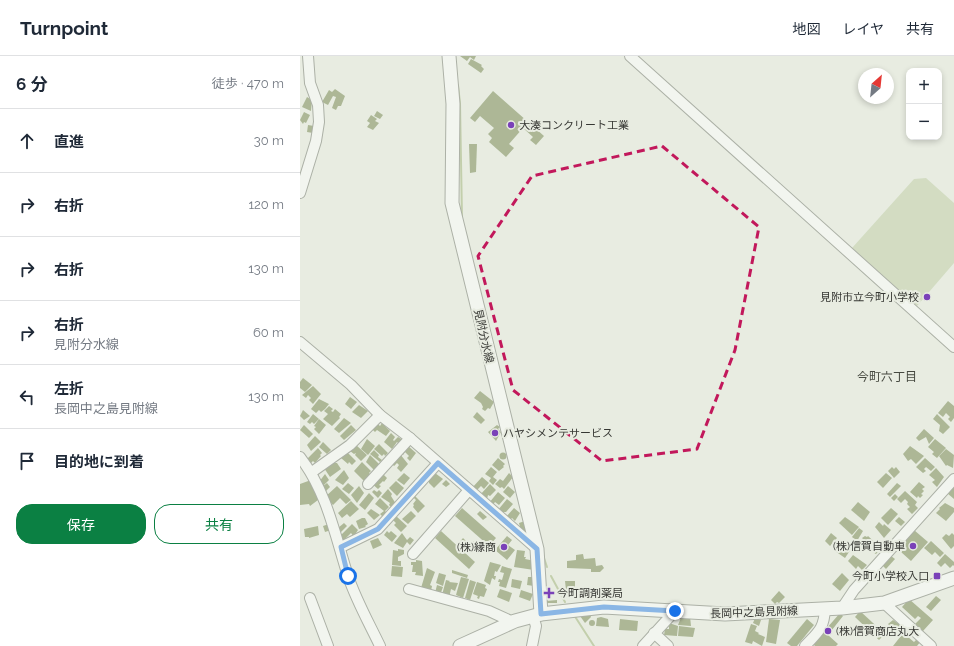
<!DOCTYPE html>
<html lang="ja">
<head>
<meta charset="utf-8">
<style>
  body { margin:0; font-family:Raleway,"Noto Sans JP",sans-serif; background:#f2f2f3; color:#1f2937 }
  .controls { position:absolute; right:12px; top:12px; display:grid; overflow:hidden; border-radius:8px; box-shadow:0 2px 6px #0003 }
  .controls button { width:36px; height:36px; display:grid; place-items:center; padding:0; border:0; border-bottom:1px solid #e0e1e3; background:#fff; color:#1f2937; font:20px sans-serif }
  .compass { position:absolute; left:558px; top:12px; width:36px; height:36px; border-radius:50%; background:#fff; box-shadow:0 2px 6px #0003; rotate:27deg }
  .stop { position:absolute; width:12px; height:12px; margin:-9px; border:3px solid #1a73e8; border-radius:50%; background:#fff }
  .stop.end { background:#1a73e8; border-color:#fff; box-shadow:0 1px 4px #0008 }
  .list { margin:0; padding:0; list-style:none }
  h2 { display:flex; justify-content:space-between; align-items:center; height:52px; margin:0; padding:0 16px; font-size:17px }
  h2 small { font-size:13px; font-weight:400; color:#747a83 }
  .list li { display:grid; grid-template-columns:26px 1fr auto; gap:12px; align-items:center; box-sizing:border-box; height:64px; padding:0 16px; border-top:1px solid #e0e1e3 }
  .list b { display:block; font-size:15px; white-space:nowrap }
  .list p { margin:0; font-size:13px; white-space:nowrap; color:#747a83 }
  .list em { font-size:13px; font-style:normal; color:#747a83 }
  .actions { display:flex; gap:8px; padding:12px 16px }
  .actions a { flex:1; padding:9px 0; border:1px solid #0b8043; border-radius:16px; text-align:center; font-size:14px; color:#0b8043 }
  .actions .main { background:#0b8043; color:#fff }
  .icon { flex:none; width:22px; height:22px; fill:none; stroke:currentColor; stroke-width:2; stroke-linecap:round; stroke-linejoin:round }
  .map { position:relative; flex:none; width:654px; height:590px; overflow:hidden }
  header { display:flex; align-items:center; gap:24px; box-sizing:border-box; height:56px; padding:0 20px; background:#fff; border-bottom:1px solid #e0e1e3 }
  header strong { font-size:19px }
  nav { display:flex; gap:22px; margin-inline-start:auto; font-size:14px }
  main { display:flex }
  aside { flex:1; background:#fff }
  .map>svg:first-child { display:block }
</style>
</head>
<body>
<header>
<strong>Turnpoint</strong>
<nav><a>地図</a><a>レイヤ</a><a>共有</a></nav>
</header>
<main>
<aside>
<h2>6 分<small>徒歩 · 470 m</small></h2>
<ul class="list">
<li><svg class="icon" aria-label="ahead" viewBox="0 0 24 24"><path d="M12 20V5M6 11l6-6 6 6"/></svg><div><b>直進</b></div><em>30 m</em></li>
<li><svg class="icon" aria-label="right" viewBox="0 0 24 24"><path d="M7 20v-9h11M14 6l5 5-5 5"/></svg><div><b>右折</b></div><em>120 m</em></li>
<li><svg class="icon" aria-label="right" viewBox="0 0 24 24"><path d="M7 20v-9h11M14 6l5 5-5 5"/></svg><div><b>右折</b></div><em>130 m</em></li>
<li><svg class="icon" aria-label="right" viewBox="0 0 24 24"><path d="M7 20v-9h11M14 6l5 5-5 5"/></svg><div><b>右折</b><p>見附分水線</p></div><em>60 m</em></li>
<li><svg class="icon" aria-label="left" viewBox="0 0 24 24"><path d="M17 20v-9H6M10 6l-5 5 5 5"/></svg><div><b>左折</b><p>長岡中之島見附線</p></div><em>130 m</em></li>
<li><svg class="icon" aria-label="arrive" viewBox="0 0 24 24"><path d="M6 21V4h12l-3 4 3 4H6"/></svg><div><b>目的地に到着</b></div></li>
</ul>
<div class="actions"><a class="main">保存</a><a>共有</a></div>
</aside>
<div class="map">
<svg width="654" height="590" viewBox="0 0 654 590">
  <rect width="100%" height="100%" fill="#e8ece1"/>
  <polygon fill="#bac89b" points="626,122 654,147 654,207 617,250 552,192 614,123"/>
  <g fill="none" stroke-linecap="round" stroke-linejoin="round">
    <g stroke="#98ab6c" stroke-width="2">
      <polyline points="158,29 160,47 162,162"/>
      <polyline points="243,499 247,511"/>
      <polyline points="251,520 265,546"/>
      <polyline points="274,559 294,590"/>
    </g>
  </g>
  <g fill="#66773b">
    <polygon points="160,0 176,0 174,4 170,1 167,5"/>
    <polygon points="171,3 182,9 181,10 184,13 181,17 168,8"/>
    <polygon points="35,33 45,40 41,50 38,50 36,54 32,52 36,41 33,40 28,49 22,46 29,34 32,36"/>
    <polygon points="193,35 244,80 236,89 230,84 233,81 223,72 209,88 214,92 206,101 189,86 192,82 188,78 194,72 180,60 175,66 170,62"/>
    <polygon points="7,41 12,44 11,55 2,51"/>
    <polygon points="77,55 83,59 80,63 74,60"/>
    <polygon points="4,56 10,59 6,67 4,66 3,68 0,64"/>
    <polygon points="71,59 77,63 75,65 79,67 73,74 67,71 70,67 67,65"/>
    <polygon points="8,69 14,70 13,77 7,76"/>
    <polygon points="169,88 177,88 176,116 170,117"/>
    <polygon points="3,322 12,329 5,336 0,332 0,326"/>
    <polygon points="13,330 21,338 13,348 9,344 11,342 8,339 6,342 2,339"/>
    <polygon points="180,335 194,346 190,353 188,352 185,355 182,353 183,351 181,347 174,342"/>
    <polygon points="50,341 57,346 51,353 45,348"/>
    <polygon points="19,343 29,348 25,353 21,356 19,354 16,357 11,353"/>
    <polygon points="648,345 654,350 654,362 651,366 648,363 650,361 646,357 643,361 638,357"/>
    <polygon points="59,349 68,355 61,362 52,356"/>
    <polygon points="29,350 33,353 31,355 33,356 35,353 41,358 39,361 40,362 32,370 23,363 28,358 24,355"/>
    <polygon points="3,354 10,360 4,364 0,360"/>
    <polygon points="177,356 185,364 181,368 173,361"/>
    <polygon points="13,358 19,363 14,368 12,366 10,368 7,366"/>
    <polygon points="637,358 650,371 643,378 639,375 640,369 633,363"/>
    <polygon points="44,362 51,367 39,377 34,373"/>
    <polygon points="19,363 26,369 19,378 14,373 16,371 14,370"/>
    <polygon points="77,367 80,370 82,367 90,375 86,380 77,374 75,376 72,373"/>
    <polygon points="4,369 13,378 9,382 0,374"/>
    <polygon points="51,369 56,374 44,384 40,380"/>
    <polygon points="197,369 200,371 198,373 201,376 196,385 188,376"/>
    <polygon points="624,373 634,382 629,388 626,381 619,385 616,382"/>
    <polygon points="91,377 95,381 93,384 94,385 98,381 103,384 99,388 97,386 92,393 84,386"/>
    <polygon points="15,380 21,386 11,395 7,389"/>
    <polygon points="67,383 75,390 68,399 61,393"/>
    <polygon points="635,383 646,392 637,402 632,398 634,396 628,391"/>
    <polygon points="23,386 31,394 27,398 19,391"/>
    <polygon points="79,388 88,397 85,400 84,398 82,400 74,393"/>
    <polygon points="56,389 67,399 61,405 55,399 56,397 54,398 50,395"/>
    <polygon points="107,389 116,397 110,405 107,402 109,400 105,396 103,399 100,396"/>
    <polygon points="610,390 624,400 616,408 611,403 608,405 603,398"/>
    <polygon points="18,392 22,397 20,399 21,400 15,407 13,405 10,408 6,404"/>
    <polygon points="646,393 654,399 653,412 647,409 646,410 639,400"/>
    <polygon points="74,394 79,399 78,401 82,404 80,406 70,398"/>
    <polygon points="46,395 56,405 52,409 49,406 48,408 41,402"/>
    <circle cx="203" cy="400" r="3.5"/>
    <polygon points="100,398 108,408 101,416 97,412 99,409 97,407 94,410 90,406"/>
    <polygon points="70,399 80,409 74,414 66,406"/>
    <polygon points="198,402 205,408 203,410 204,411 199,415 192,409"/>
    <polygon points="625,402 635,411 631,415 626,411 624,413 626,415 623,417 616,411"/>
    <polygon points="62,406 71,415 69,417 71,419 65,426 54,415"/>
    <polygon points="32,407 37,407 41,413 30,421 24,412"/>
    <polygon points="191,411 197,416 193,421 197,424 193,429 189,425 191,422 185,418"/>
    <polygon points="592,411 594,413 596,411 600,416 594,422 588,415"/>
    <polygon points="636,412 644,421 637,431 632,426 635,424 629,419"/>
    <polygon points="44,414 49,422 43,429 35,424"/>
    <polygon points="81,416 87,422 84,426 83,425 79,429 81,430 78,433 71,427"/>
    <polygon points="104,417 110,422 104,429 97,424"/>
    <polygon points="135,417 143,423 134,432 129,427 129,424"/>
    <polygon points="209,417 213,421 204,433 202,431 200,432 195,428 200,423 203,425"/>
    <polygon points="586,417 592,422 583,432 577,426"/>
    <polygon points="25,418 29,424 23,430 19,426"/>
    <polygon points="182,421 189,427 184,433 181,430 176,435 172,432"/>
    <polygon points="11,424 18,444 10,450 9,448 0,449 0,428"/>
    <polygon points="146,424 150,428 146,431 142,428"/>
    <polygon points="96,425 104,432 97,440 89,432"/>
    <polygon points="619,426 625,431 622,433 624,435 621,438 623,439 620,442 618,440 617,442 610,436"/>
    <polygon points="27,427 30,431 26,435 22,431"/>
    <polygon points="48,427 54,432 49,438 42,433"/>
    <polygon points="597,427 601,430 590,441 587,438"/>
    <polygon points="190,428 196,434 190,440 188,439 187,443 180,439"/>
    <polygon points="654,429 654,443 647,437"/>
    <polygon points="37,430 51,444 46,448 40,442 33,449 25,441"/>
    <polygon points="59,430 64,437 57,447 51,439"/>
    <polygon points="208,430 215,436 210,442 203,436"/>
    <polygon points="88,433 92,438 91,440 96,448 92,452 89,449 90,447 81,441"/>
    <polygon points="74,434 77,436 79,434 82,437 78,442 72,436"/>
    <polygon points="605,435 617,446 615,449 618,452 612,458 607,453 610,451 607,448 608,446 605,443 601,447 597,443"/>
    <polygon points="198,436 205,442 199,449 195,446 192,450 189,447"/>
    <polygon points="69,437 74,442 65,454 59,449"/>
    <polygon points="595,438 598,441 594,445 591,442"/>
    <polygon points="114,439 125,450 118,457 113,451 114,449 113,448 116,444 113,441"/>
    <polygon points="80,442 89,451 85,455 88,458 84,462 80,458 84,455 75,448"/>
    <polygon points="207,443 213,448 206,456 203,456 204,459 198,454"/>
    <polygon points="51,445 59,453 50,461 47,458 42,462 38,457"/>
    <polygon points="558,446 570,456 564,465 551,454"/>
    <polygon points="645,447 654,452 654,456 646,465 636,457 640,453 639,452"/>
    <polygon points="162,452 196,482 189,490 155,460"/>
    <polygon points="214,452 220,457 215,465 212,462 210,464 206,461"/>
    <polygon points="591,452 598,458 588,469 581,462"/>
    <polygon points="71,453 80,459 74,464 67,457"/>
    <polygon points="111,455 116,460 108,468 102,463"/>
    <polygon points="180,455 187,461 183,464 177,458"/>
    <polygon points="96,460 107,470 101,476 94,469 96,467 93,464"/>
    <polygon points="545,461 559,471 552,479 539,467"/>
    <polygon points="599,461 605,466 601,470 595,465"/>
    <polygon points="62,462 65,462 68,468 65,470 66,471 59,473 56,465"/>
    <polygon points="225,465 228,477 222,479 219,467"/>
    <polygon points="579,466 583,470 584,468 591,474 584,482 575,471"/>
    <polygon points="44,467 47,470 41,476 38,472"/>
    <polygon points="29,468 31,474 25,476 23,470"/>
    <polygon points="52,468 58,474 56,477 57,479 54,481 51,477 44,484 40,480"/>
    <polygon points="18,470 19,479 9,482 9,481 5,481 4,473"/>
    <polygon points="559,472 563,475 557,485 552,481"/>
    <polygon points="614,474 628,486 611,505 601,496 605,492 601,489"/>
    <polygon points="87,475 89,477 91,475 97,480 92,486 84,479"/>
    <polygon points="141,475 175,506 169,513 135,482"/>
    <polygon points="102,477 107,484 110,481 114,484 110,489 107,486 103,492 94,487"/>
    <polygon points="531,477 537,482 530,490 525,485"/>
    <polygon points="652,477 654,479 654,490 651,493 642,482 646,478 649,480"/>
    <polygon points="207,480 212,484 208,489 215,494 207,504 195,494"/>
    <polygon points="565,480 567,481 568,480 581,492 576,498 566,492 564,494 559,490 564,484 562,482"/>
    <polygon points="78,482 82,489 73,493 70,485"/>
    <polygon points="163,482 167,486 163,490 159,487"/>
    <polygon points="173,485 181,492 177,498 169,489"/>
    <polygon points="631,485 644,497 640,501 635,496 632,499 624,492"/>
    <polygon points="542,487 551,493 545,502 535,495"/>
    <polygon points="98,493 104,494 104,498 98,501 98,505 101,505 101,510 92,509 93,494 98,495"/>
    <polygon points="217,494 225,495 224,501 226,501 225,503 235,505 234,514 214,511"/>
    <polygon points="283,498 284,503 295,502 296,510 302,509 304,512 300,516 291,516 291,513 267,512 267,505 276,504 276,499"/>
    <polygon points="645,498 654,506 654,510 653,509 650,512 645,507 641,511 637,507"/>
    <polygon points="553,499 567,509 562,514 558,510 556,513 548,505"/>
    <polygon points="591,500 595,503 586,513 582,509"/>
    <polygon points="116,504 122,505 123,520 115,519 116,516 112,516 113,509 111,509 111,506 116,506"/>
    <polygon points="190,506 201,509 197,516 195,515 194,520 196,520 195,524 192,522 190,529 184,525"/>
    <polygon points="92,510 103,511 102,521 91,520"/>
    <polygon points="202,510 212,513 206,532 199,530 200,526 198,526 199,523 202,524 204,517 200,516"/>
    <polygon points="127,512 135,516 130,529 132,530 131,535 121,532"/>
    <polygon points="152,514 168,519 167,522 152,517"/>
    <polygon points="139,517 146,519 143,530 136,527"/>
    <polygon points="542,517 549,524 540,535 532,528"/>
    <polygon points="161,521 169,523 163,542 156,539"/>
    <polygon points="228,521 234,521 234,530 227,529"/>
    <polygon points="212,523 222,525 220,533 211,531"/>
    <polygon points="146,524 150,525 149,526 158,527 155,535 151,533 149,542 142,539"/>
    <polygon points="170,524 176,526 170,544 165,542"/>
    <polygon points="265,525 275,525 275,534 266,534"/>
    <polygon points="177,526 186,529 185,532 187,533 184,541 180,540 179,543 177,542 178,540 173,538"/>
    <polygon points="137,529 143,531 140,539 135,537"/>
    <polygon points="200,533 212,537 209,546 197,541"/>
    <polygon points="221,534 233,538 230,545 219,541"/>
    <polygon points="479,535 485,541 479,547 477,546 475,548 471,544"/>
    <polygon points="636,540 641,544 631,555 626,551"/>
    <polygon points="609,543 633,564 623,575 615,568 621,562 618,560 615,563 602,551"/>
    <polygon points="257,544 257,547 246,547 246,545"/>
    <polygon points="560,555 585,578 579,584 555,561"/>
    <polygon points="540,557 543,560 528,579 538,588 536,590 515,590 513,588"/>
    <polygon points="290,558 291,561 285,567 280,560"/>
    <polygon points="382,559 390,560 391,570 378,569"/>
    <polygon points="301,561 308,563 309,571 296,570 297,562"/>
    <polygon points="455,562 461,564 459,570 453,567"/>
    <polygon points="320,563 338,565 337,575 319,574"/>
    <polygon points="469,563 480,564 476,588 466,586"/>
    <polygon points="507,563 514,569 497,590 491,590 487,587"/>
    <circle cx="292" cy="567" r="3"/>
    <polygon points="593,564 602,570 590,580 585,575 590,570 588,568"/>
    <polygon points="369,567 378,570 377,580 364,579 365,573 369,573"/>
    <polygon points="451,568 457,570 455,575 459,577 458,578 465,581 462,590 453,585 452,588 445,586"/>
    <polygon points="379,570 395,572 393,581 378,580"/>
    <polygon points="608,571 613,576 608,581 614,586 618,582 621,585 617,590 593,590"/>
  </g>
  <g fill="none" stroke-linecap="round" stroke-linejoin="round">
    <g stroke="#65685e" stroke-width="12">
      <g id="minor">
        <polyline points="330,0 654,291"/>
        <polyline points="0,137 16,85 19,66 18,49 10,27 8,0"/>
        <polyline points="0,286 51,329 80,359 110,382 237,493"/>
        <path d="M 0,401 C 27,436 35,479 48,520 C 56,544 69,567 80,590"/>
        <polyline points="12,416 50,389 80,359"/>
        <polyline points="68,428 110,382"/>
        <polyline points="41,491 78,473 138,407"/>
        <polyline points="113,498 169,434"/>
        <polyline points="109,533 189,555 213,566"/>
        <polyline points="10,542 28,590"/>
        <polyline points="584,547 631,590"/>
        <polyline points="542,552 554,534 654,423"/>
        <polyline points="354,577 368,590"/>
        <polyline points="232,590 236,570 233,560"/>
        <polyline points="343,590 375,555"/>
        <path d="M 505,590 C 518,576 524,573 525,553"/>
      </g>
    </g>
    <g stroke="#65685e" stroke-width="15">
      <g id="major">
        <polyline points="149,0 153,48 152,147 237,493 241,558"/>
        <polyline points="160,590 215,565 241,558 304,551 425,558 542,552 584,547 654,522"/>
      </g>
    </g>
    <use href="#minor" stroke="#fff" stroke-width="10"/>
    <use href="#major" stroke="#fff" stroke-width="13"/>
  </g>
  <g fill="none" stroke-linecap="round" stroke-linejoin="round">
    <polyline stroke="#1a73e8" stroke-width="5" points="48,520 41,491 78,473 138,407 237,493 241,558 304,551 375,555"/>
  </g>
  <path d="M0 0H654V590H0ZM 362,90 L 459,171 L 435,294 L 397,393 L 302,405 L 213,334 L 178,200 L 232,120 Z" fill="#e8ece1" fill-opacity=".55" fill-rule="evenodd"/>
  <path fill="none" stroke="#c2185b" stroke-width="3" stroke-dasharray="8 5" stroke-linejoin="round" d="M 362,90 L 459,171 L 435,294 L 397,393 L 302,405 L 213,334 L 178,200 L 232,120 Z"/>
  <g fill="#7a41b8" stroke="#e8ece1" stroke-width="1.5">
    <circle cx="211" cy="69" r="4"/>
    <circle cx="627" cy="241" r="4"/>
    <circle cx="195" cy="377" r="4"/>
    <circle cx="613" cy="490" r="4"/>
    <circle cx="204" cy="491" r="4"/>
    <rect x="633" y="516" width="8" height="8" rx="2"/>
    <path d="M247 531h4v4h4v4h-4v4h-4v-4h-4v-4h4z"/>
    <circle cx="528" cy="575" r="4"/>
  </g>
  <g text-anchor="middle" stroke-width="4" stroke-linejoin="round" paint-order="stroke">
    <g font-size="11" fill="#363733" stroke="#e8ece1" text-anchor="start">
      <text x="219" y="73">大湊コンクリート工業</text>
      <text x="619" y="245" text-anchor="end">見附市立今町小学校</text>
      <text x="203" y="381">ハヤシメンテサービス</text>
      <text x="605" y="494" text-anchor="end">(株)信賀自動車</text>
      <text x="196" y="495" text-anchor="end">(株)縁商</text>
      <text x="629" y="524" text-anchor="end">今町小学校入口</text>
      <text x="257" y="541">今町調剤薬局</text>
      <text x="536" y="579">(株)信賀商店丸大</text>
    </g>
    <g font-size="11" fill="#363733" stroke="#e8ece1">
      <text transform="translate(184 280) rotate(77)" y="4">見附分水線</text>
      <text transform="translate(454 556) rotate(-2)" y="4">長岡中之島見附線</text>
    </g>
    <g font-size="12" fill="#464940" stroke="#e8ece1">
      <text x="587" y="325">今町六丁目</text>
    </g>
  </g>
</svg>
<div class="controls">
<button>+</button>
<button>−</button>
</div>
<svg class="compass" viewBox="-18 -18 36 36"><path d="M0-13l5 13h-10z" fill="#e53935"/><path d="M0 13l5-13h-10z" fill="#747a83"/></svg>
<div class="stop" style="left:48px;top:520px"></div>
<div class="stop end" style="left:375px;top:555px"></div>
</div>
</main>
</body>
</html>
